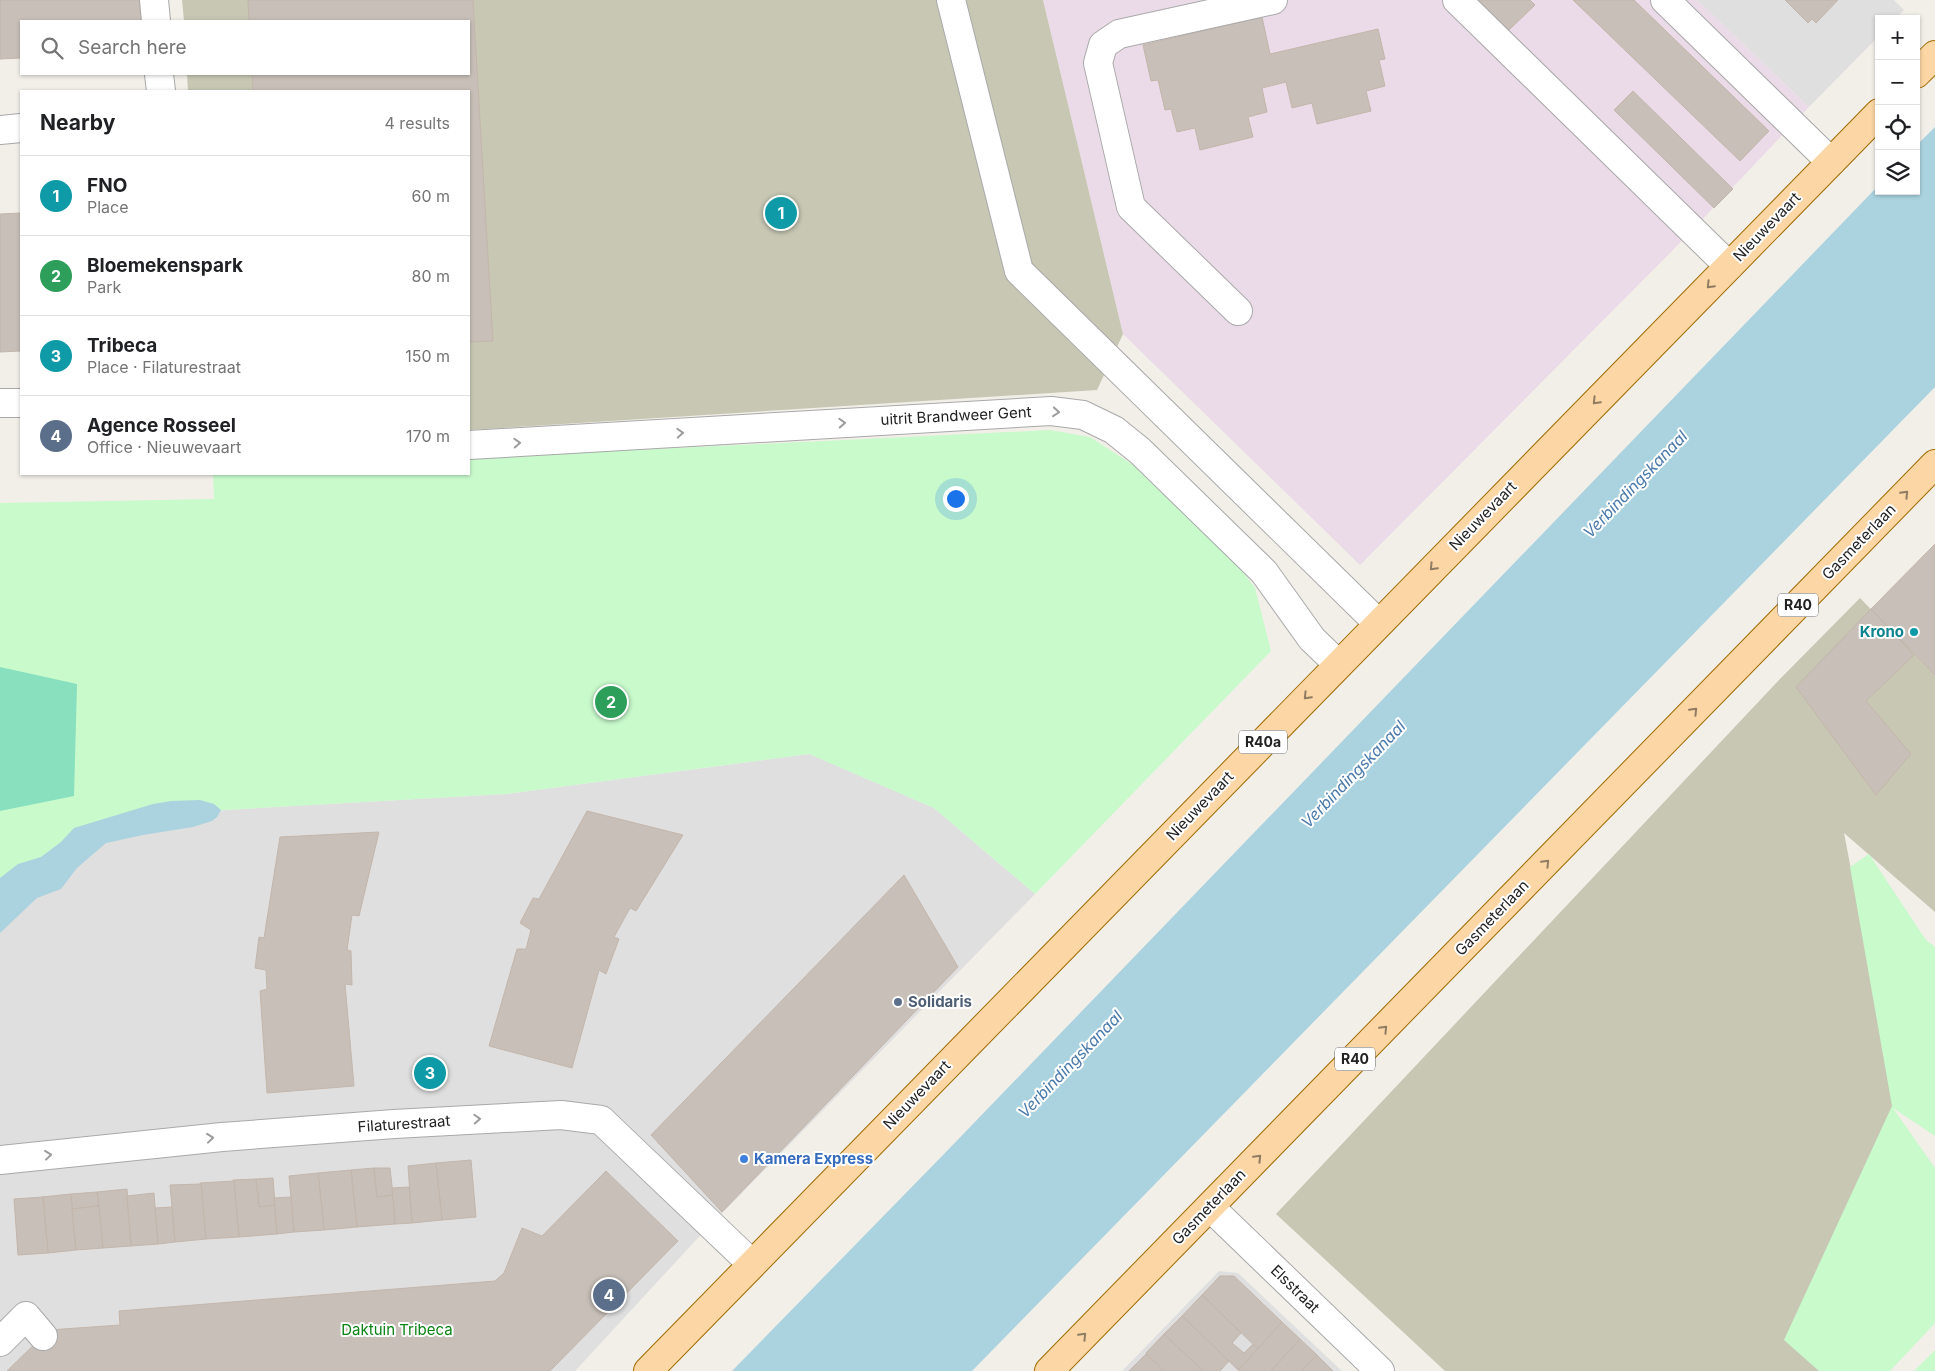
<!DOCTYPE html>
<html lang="en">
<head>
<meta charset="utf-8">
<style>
  body { margin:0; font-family:Inter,sans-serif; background:#f2f2f2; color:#202124 }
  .controls { position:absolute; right:15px; top:15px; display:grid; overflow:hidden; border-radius:0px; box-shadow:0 1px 4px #0004 }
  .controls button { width:45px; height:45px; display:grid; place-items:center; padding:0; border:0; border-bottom:1px solid #e0e0e0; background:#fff; color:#202124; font:25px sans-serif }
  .you { position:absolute; left:955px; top:498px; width:18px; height:18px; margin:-12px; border:4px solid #fff; border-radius:50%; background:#1a73e8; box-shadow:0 0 0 8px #1a73e833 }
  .badge { display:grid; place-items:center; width:32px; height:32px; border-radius:50%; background:#d40000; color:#fff; font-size:16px; font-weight:700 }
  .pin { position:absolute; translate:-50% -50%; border:2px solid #fff; box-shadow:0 1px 5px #0006 }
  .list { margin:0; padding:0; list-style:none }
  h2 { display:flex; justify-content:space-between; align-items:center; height:65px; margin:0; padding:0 20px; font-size:21px }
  h2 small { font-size:16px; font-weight:400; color:#757577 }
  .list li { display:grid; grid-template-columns:32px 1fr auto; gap:15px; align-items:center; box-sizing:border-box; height:80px; padding:0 20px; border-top:1px solid #e0e0e0 }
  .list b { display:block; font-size:19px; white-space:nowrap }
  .list p { margin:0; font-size:16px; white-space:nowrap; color:#757577 }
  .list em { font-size:16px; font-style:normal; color:#757577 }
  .icon { flex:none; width:28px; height:28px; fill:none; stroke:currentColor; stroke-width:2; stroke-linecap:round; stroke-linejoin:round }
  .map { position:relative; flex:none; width:1935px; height:1371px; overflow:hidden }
  .search { position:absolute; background:#fff; box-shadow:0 1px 4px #0004; left:20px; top:20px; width:450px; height:55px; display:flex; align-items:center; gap:12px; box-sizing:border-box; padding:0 18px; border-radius:0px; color:#757577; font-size:19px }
  .panel { position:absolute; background:#fff; box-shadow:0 1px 4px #0004; left:20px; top:90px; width:450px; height:385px; border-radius:0px }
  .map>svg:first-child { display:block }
</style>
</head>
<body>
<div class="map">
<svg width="1935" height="1371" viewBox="0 0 1935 1371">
  <rect width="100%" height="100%" fill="#f2efe9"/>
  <g fill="#e0dfdf">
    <polygon points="1697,0 1894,0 1904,10 1895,19 1879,19 1879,36 1809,107"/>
    <polygon points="810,754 934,808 1035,894 696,1240 575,1371 0,1371 0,907 120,816 506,794"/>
    <polygon points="1219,1271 1238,1273 1342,1371 1122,1371"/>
  </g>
  <polygon fill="#ebdbe8" points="1043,0 1697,0 1809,107 1677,246 1360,565 1123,334"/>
  <g fill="#c7c7b4">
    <polygon points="182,0 1043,0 1123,334 1097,390 469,430 469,91 188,91 187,74 469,74 469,21 184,21"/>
    <polygon points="1860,598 1935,675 1935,912 1844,833 1895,1099 1820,1371 1445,1371 1276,1214 1779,680"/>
  </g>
  <g fill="#c8facc">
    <polygon points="1050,430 1090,437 1133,465 1241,569 1255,588 1271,651 1035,894 934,808 809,754 506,794 120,816 0,907 0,503 214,499 213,474 469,474 469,458"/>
    <polygon points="1869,854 1926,940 1935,947 1935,1136 1893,1108 1935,1168 1935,1323 1890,1371 1819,1371 1784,1340 1892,1106 1850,867"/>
    <polygon points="1935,1350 1935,1371 1914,1371"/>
  </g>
  <polygon fill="#88e0be" points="0,667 77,684 74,796 0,811"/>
  <g fill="#aad3df">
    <polygon points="1935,127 1935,387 972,1371 732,1371 944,1154 1879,185 1879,191 1916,191 1916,146"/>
    <polygon points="200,800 214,804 221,810 217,817 212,821 193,827 143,835 106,843 77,868 61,889 37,898 0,933 0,878 18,864 41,857 61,842 74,828 153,804 171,801"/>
  </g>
  <g fill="#c7bfb8" stroke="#c4b6ab">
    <polygon points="0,0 139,0 141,21 21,21 21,58 0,59"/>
    <polygon points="248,0 473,0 493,341 469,342 469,91 253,91 252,74 469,74 469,21 249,21"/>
    <polygon points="1478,0 1530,0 1535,5 1509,30"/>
    <polygon points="1573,0 1634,0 1769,131 1740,161"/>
    <polygon points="1785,0 1838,0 1816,23 1812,19 1808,23"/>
    <polygon points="1262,17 1270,54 1378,29 1385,59 1379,60 1385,86 1366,91 1371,111 1317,124 1312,103 1292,108 1286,82 1262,88 1267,112 1248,117 1253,137 1200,150 1195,128 1177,132 1171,109 1165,110 1158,80 1151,81 1143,45"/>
    <polygon points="1633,91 1733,189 1714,208 1614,110"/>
    <polygon points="21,213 21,351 0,352 0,214"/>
    <polygon points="1935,544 1935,675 1871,609"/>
    <polygon points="1871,609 1914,655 1866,701 1911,754 1876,795 1796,687"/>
    <polygon points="587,811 683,835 636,911 630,908 614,937 619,939 606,974 599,970 572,1068 489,1046 517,949 526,949 531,930 520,923 533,898 539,899"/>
    <polygon points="379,832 359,916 352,915 347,950 351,951 352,985 345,984 354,1086 267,1093 260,991 267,989 266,970 255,968 259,937 264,938 280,837"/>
    <polygon points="904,875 958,967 722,1212 651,1135"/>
    <polygon points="471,1160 476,1217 442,1220 436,1163"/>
    <polygon points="436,1163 442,1220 412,1223 408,1166"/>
    <polygon points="374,1168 377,1197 393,1195 395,1224 357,1227 351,1170"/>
    <polygon points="374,1168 390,1168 393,1195 377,1197"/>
    <polygon points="351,1170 357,1227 324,1230 318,1173"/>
    <polygon points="606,1171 678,1241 550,1371 7,1371 49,1330 120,1325 119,1311 495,1281 504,1273 522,1228 542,1236"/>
    <polygon points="318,1173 324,1230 294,1232 289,1176"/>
    <polygon points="273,1178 275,1205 259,1207 256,1179"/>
    <polygon points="256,1179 259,1207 275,1205 277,1234 239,1237 233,1180"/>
    <polygon points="234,1181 239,1237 206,1239 200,1183"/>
    <polygon points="201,1184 206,1239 175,1242 170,1185"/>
    <polygon points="409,1187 412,1223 395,1224 392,1188"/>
    <polygon points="127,1189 131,1246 103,1248 97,1192"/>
    <polygon points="97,1192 99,1206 72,1209 71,1194"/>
    <polygon points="154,1193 158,1244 131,1246 127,1196"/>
    <polygon points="71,1194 76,1250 48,1253 43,1197 42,1197"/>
    <polygon points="43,1197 48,1253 18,1255 14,1199"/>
    <polygon points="291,1197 294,1232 277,1234 274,1198"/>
    <polygon points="99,1206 103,1248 76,1250 72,1209"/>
    <polygon points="172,1207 175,1242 158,1244 155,1208"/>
    <polygon points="1220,1276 1234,1276 1282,1322 1258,1349 1202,1295"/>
    <polygon points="1202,1295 1241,1333 1232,1343 1244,1353 1253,1344 1258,1349 1238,1370 1182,1316"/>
    <polygon points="1182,1316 1229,1361 1220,1371 1203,1371 1164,1334"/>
    <polygon points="1282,1322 1300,1339 1271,1371 1238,1371"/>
    <polygon points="1164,1334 1203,1371 1164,1371 1146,1353"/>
    <polygon points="1300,1339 1317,1355 1301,1371 1271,1371"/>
    <polygon points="1146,1354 1164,1371 1129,1371"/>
    <polygon points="1317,1355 1333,1371 1301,1371"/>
  </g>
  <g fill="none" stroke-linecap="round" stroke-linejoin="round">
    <g stroke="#a9a9a9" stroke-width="30">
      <g id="minor">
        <polyline points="154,0 156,21"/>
        <polyline points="951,0 1019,271 1378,623"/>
        <polyline points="1457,0 1729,266"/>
        <polyline points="1665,0 1831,162"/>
        <polyline points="159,74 161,91"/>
        <polyline points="0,130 21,128"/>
        <polyline points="1238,311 1131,207 1098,63 1103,45 1119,34 1273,0"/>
        <polyline points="0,403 21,403"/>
        <polyline points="469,445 1051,411 1083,415 1114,430 1140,451 1264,572 1312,639 1338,664"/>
        <polyline points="0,1160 222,1137 394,1124 561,1115 601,1120 752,1264"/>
        <polyline points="1210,1207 1380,1371"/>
        <polyline points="0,1342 26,1316 43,1336"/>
      </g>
    </g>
    <g stroke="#a06b00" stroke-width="30">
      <g id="major">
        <polyline points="1916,74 1935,55"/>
        <polyline points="648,1371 1879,113"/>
        <polyline points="1049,1371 1935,464"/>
      </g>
    </g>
    <use href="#minor" stroke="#fff" stroke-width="28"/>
    <use href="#major" stroke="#fcd6a4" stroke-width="28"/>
  </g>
  <defs><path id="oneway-chevron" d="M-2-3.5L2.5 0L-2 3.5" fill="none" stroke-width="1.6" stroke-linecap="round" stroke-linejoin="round" transform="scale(1.25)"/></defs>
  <g stroke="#8f7c63">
    <use href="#oneway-chevron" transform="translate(1710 285) rotate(134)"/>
    <use href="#oneway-chevron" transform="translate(1596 401) rotate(134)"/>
    <use href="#oneway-chevron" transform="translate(1905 494) rotate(-46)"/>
    <use href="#oneway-chevron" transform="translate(1433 567) rotate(134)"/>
    <use href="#oneway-chevron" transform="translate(1307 696) rotate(134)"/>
    <use href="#oneway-chevron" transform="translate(1694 711) rotate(-46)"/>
    <use href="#oneway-chevron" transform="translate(1546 863) rotate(-46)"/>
    <use href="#oneway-chevron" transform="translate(1384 1029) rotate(-46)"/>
    <use href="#oneway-chevron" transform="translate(1258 1158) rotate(-46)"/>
    <use href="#oneway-chevron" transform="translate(1083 1336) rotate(-46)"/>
  </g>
  <g stroke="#9c9c9c">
    <use href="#oneway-chevron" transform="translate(1056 412) rotate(5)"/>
    <use href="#oneway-chevron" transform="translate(842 423) rotate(-3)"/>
    <use href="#oneway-chevron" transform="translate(680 433) rotate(-3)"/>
    <use href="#oneway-chevron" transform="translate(517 443) rotate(-3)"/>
    <use href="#oneway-chevron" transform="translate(477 1119) rotate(-3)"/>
    <use href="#oneway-chevron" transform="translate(210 1138) rotate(-6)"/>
    <use href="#oneway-chevron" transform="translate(48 1155) rotate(-6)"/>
  </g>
  <circle fill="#0f9aa8" stroke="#fff" stroke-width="2" cx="1914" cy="632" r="5"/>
  <circle fill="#5c6f8a" stroke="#fff" stroke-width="2" cx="898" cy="1002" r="5"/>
  <circle fill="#3f7fe0" stroke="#fff" stroke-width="2" cx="744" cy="1159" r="5"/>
  <g text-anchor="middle" stroke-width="4" stroke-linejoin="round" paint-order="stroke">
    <g fill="#fff" stroke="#646464" stroke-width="1">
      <rect x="1778" y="593.5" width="40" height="23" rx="4"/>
      <rect x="1239" y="730.5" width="48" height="23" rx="4"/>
      <rect x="1335" y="1047.5" width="40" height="23" rx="4"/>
    </g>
    <g font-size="14" font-weight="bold" fill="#222">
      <text x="1798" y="610">R40</text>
      <text x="1263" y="747">R40a</text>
      <text x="1355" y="1064">R40</text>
    </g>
    <g font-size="15" fill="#222" stroke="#fff">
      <text transform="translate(1767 227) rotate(-46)" y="5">Nieuwevaart</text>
      <text transform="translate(956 416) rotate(-3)" y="5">uitrit Brandweer Gent</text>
      <text transform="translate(1483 516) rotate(-46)" y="5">Nieuwevaart</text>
      <text transform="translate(1859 542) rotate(-46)" y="5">Gasmeterlaan</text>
      <text transform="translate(1200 806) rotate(-46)" y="5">Nieuwevaart</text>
      <text transform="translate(1492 918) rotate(-46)" y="5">Gasmeterlaan</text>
      <text transform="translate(917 1095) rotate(-46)" y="5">Nieuwevaart</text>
      <text transform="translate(404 1124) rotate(-4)" y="5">Filaturestraat</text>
      <text transform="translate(1209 1207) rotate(-46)" y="5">Gasmeterlaan</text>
      <text transform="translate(1295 1289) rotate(44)" y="5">Elsstraat</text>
    </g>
    <g font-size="15" font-weight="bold" fill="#0d838f" stroke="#fff" text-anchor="end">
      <text x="1904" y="637">Krono</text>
    </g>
    <g font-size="15" font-weight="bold" fill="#4e5e75" stroke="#fff" text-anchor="start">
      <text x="908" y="1007">Solidaris</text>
    </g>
    <g font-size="15" font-weight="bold" fill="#366cbe" stroke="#fff" text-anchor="start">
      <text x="754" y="1164">Kamera Express</text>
    </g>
    <g font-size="15" fill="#0c8416" stroke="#fff">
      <text x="397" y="1335">Daktuin Tribeca</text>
    </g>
    <g font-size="16" font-style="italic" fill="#4a7aab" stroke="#fff">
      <text transform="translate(1635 484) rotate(-46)" y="6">Verbindingskanaal</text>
      <text transform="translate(1353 774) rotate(-46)" y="6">Verbindingskanaal</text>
      <text transform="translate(1070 1064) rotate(-46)" y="6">Verbindingskanaal</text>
    </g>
  </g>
</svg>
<div class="controls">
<button>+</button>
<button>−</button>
<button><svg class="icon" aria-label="locate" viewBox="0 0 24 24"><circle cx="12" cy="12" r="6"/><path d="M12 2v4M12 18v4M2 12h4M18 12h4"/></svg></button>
<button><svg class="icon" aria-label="layers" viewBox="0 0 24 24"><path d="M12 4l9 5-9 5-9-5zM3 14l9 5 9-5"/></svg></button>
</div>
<div class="you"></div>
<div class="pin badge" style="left:781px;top:213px;background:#0f9aa8">1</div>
<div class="pin badge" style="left:611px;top:702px;background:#2e9e5b">2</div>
<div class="pin badge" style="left:430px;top:1073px;background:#0f9aa8">3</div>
<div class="pin badge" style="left:609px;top:1295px;background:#5c6f8a">4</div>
<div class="search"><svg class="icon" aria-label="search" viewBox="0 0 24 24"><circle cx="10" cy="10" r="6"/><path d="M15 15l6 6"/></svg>Search here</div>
<section class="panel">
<h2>Nearby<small>4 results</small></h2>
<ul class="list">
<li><span class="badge" style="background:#0f9aa8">1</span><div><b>FNO</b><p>Place</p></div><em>60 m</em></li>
<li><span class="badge" style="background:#2e9e5b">2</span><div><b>Bloemekenspark</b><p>Park</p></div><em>80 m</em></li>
<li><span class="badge" style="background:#0f9aa8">3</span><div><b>Tribeca</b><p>Place · Filaturestraat</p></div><em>150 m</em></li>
<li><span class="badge" style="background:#5c6f8a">4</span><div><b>Agence Rosseel</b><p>Office · Nieuwevaart</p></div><em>170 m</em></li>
</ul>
</section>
</div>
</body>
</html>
